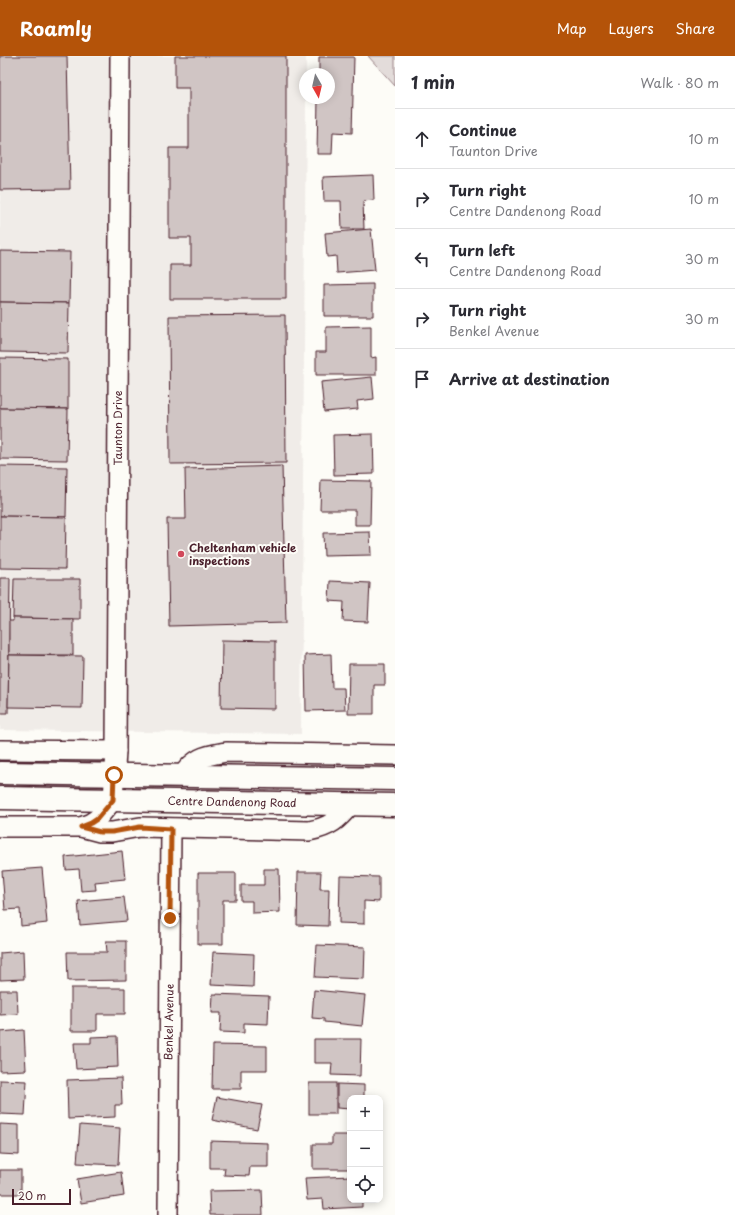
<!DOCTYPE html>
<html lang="en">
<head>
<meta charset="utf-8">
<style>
  body { margin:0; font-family:"Playpen Sans",sans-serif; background:#f2f2f3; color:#2b2b33 }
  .controls { position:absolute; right:12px; bottom:12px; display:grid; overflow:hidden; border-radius:8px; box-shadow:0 2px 10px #0003 }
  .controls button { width:36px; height:36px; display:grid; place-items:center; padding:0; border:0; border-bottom:1px solid #e1e1e2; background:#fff; color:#2b2b33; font:20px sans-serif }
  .compass { position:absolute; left:299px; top:12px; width:36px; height:36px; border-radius:50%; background:#fff; box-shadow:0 2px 10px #0003; rotate:172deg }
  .scale { position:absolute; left:12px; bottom:10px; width:59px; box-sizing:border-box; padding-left:4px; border:2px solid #4a1f2b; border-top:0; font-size:11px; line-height:14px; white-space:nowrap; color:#4a1f2b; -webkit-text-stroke:3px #fdfcf7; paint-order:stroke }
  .stop { position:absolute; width:12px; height:12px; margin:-9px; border:3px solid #b45309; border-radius:50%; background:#fff }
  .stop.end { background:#b45309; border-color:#fff; box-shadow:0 1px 4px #0008 }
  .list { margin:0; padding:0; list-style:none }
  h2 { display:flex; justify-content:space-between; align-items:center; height:52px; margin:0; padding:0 16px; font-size:17px }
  h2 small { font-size:13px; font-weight:400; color:#7c7c81 }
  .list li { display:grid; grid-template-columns:26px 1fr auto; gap:12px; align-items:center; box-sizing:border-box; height:60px; padding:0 16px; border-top:1px solid #e1e1e2 }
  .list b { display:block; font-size:15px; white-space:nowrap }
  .list p { margin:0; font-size:13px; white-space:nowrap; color:#7c7c81 }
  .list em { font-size:13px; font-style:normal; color:#7c7c81 }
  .icon { flex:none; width:22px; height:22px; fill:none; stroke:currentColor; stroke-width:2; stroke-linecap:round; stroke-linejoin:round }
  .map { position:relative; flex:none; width:395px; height:1159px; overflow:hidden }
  header { display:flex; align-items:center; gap:24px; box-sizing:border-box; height:56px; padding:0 20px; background:#b45309; color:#fff }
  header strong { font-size:19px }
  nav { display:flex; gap:22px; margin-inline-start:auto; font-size:14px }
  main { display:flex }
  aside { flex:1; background:#fff }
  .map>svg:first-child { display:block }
</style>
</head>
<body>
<header>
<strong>Roamly</strong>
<nav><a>Map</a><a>Layers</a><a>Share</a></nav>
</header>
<main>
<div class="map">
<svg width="395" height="1159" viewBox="0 0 395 1159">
  <rect width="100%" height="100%" fill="#fdfcf7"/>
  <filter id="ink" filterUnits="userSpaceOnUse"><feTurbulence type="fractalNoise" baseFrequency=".025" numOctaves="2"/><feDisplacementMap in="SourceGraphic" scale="8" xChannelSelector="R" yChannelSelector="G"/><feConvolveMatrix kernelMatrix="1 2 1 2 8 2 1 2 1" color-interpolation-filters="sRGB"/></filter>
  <g filter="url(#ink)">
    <polygon fill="#f0ece8" points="0,0 306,0 306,18 305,18 306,42 301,678 0,674"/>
    <polygon fill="#e3dcda" stroke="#967e82" points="368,0 395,0 395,30"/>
    <g fill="#d0c5c4" stroke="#4a1f2b">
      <polygon points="0,0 67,0 70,133 0,134"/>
      <polygon points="175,0 286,0 286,243 170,243 170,209 191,209 191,182 169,182 169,92 189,92 189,32 175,32"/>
      <polygon points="319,1 354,1 352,77 333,76 332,98 317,98 318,42 329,42 329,18 319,18"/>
      <polygon points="373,119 374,144 363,145 364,173 342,173 341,145 324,145 323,121"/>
      <polygon points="371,173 375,214 337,217 336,200 327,201 325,177"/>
      <polygon points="0,195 70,196 69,247 0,246"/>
      <polygon points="373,228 373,260 324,260 324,229"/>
      <polygon points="0,246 69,247 68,297 0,296"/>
      <polygon points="285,259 286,407 170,408 169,260"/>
      <polygon points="371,270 371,302 376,301 376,319 316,319 316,296 326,296 326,271"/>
      <polygon points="0,302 68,303 68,353 0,352"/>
      <polygon points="372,321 374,343 357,345 358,353 324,356 321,326"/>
      <polygon points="0,352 68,353 67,404 0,403"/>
      <polygon points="373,378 374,418 334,419 333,379"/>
      <polygon points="0,410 67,411 66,461 0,460"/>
      <polygon points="282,410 286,567 169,570 167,463 186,463 185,413"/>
      <polygon points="321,424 371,425 370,469 355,469 355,454 320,454"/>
      <polygon points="0,460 66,461 65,513 0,512"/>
      <polygon points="370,476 371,499 324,500 323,477"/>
      <polygon points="0,522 10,522 8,657 0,657"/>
      <polygon points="14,523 80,523 80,563 13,562"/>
      <polygon points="330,525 370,527 368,566 343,565 344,546 329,545"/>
      <polygon points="13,562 73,563 73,599 9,599 9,565 13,565"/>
      <polygon points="222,584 275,585 275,653 221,652"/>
      <polygon points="331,598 332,632 344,632 345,654 306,655 305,599"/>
      <polygon points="9,599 83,600 82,652 8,651"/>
      <polygon points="349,608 385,608 385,629 374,629 374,658 348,658"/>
      <polygon points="122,795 125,823 95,826 96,834 81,835 79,813 66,814 65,801"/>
      <polygon points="42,812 47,867 21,870 20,853 5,854 2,815"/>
      <polygon points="264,813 279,813 280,856 252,857 252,845 241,845 241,829 264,829"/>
      <polygon points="298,816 321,816 320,833 329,833 328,870 297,869"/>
      <polygon points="198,817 236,817 236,844 223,844 223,888 198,888"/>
      <polygon points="340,820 379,821 379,846 364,845 364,868 339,867"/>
      <polygon points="124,841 127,865 80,869 78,845"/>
      <polygon points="106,885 126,885 126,924 68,925 67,896 107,896"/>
      <polygon points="317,889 365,891 364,923 315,921"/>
      <polygon points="23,895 24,923 0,924 0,897"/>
      <polygon points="213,896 254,898 253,931 211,929"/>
      <polygon points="71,932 125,932 125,958 97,958 97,975 71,975"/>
      <polygon points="0,934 17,934 18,958 0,959"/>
      <polygon points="314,934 365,939 362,970 324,966 324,963 312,962"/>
      <polygon points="213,938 269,940 268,968 244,967 244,977 220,976 221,957 212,957"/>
      <polygon points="24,974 26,1014 0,1015 0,976"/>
      <polygon points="117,980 118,1011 76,1013 74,987 91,987 91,981"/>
      <polygon points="314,983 361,983 360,1020 331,1019 332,1007 314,1007"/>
      <polygon points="213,989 267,990 267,1014 241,1014 241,1033 212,1033"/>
      <polygon points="121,1022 122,1049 115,1049 115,1061 68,1063 67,1024"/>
      <polygon points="0,1024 27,1025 25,1059 0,1058"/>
      <rect x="309" y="1027" width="27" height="31"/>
      <polygon points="337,1028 364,1029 364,1042 350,1042 350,1053 337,1052"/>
      <polygon points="217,1041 262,1049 257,1073 212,1064"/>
      <polygon points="0,1068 19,1069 19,1099 0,1098"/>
      <polygon points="80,1069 120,1072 118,1109 77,1107"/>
      <polygon points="332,1079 350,1079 350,1113 313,1113 313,1088 332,1088"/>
      <polygon points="210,1085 268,1087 268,1111 250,1111 249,1120 224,1119 225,1112 210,1112"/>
      <rect x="0" y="1114" width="21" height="24"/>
      <polygon points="121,1116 124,1140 81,1147 77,1123"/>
      <polygon points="350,1120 350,1144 362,1144 362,1151 324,1153 323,1143 307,1144 305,1122"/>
      <polygon points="262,1134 263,1159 210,1159 209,1135"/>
    </g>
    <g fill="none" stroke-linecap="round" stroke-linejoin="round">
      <g stroke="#4a1f2b" stroke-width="22">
        <g id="minor">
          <polyline points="0,694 116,695"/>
          <path d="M 182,720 C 195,701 204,700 226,696 L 395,699"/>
          <path d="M 0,771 L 81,771 L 100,776 L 112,776 L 140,771 L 309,775 C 330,771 338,764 351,748"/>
          <polyline points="81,771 91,767 97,763 113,744 116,695 120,0"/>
          <polyline points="168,1159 171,773"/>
        </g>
      </g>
      <g stroke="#4a1f2b" stroke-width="25">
        <g id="primary">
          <polyline points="0,717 395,723"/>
          <polyline points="0,742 395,749"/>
        </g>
      </g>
      <use href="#minor" stroke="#fdfcf7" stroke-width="19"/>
      <use href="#primary" stroke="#fdfcf7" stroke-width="22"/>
    </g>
  </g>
  <g fill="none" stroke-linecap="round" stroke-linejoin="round" filter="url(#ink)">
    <polyline stroke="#b45309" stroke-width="5" points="114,719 113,744 97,763 91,767 81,771 100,776 112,776 140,771 171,773 170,862"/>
  </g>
  <circle fill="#d1495b" stroke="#fdfcf7" stroke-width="1.5" cx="181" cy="498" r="4"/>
  <g text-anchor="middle" stroke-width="4" stroke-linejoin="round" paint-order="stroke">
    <g font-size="11" fill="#4a1f2b" stroke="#fdfcf7">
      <text transform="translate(118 372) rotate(-90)" y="4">Taunton Drive</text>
      <text transform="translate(232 746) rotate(1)" y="4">Centre Dandenong Road</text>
      <text transform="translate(169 966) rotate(-89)" y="4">Benkel Avenue</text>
    </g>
    <g font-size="11" font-weight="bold" fill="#4a1f2b" stroke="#fdfcf7" text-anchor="start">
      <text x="189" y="496">Cheltenham vehicle<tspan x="189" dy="13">inspections</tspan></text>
    </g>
  </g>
</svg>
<div class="controls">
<button>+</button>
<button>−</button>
<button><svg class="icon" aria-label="locate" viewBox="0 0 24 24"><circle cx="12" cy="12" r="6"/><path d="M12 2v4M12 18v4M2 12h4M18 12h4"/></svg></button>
</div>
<svg class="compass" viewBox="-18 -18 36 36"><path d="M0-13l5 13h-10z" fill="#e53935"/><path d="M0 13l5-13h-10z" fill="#7c7c81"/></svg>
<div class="scale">20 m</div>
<div class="stop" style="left:114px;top:719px"></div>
<div class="stop end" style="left:170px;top:862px"></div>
</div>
<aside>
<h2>1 min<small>Walk · 80 m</small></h2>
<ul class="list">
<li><svg class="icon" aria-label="ahead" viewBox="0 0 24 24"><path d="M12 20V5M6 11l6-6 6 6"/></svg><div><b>Continue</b><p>Taunton Drive</p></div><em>10 m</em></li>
<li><svg class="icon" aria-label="right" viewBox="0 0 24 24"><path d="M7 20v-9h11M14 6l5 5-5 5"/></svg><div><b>Turn right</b><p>Centre Dandenong Road</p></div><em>10 m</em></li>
<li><svg class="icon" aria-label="left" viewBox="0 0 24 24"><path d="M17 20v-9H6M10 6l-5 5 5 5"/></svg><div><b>Turn left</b><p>Centre Dandenong Road</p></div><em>30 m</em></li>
<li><svg class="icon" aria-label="right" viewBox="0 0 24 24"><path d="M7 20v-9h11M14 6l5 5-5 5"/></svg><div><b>Turn right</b><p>Benkel Avenue</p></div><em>30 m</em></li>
<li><svg class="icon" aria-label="arrive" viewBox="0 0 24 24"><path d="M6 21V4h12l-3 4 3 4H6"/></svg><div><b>Arrive at destination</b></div></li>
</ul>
</aside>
</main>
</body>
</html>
